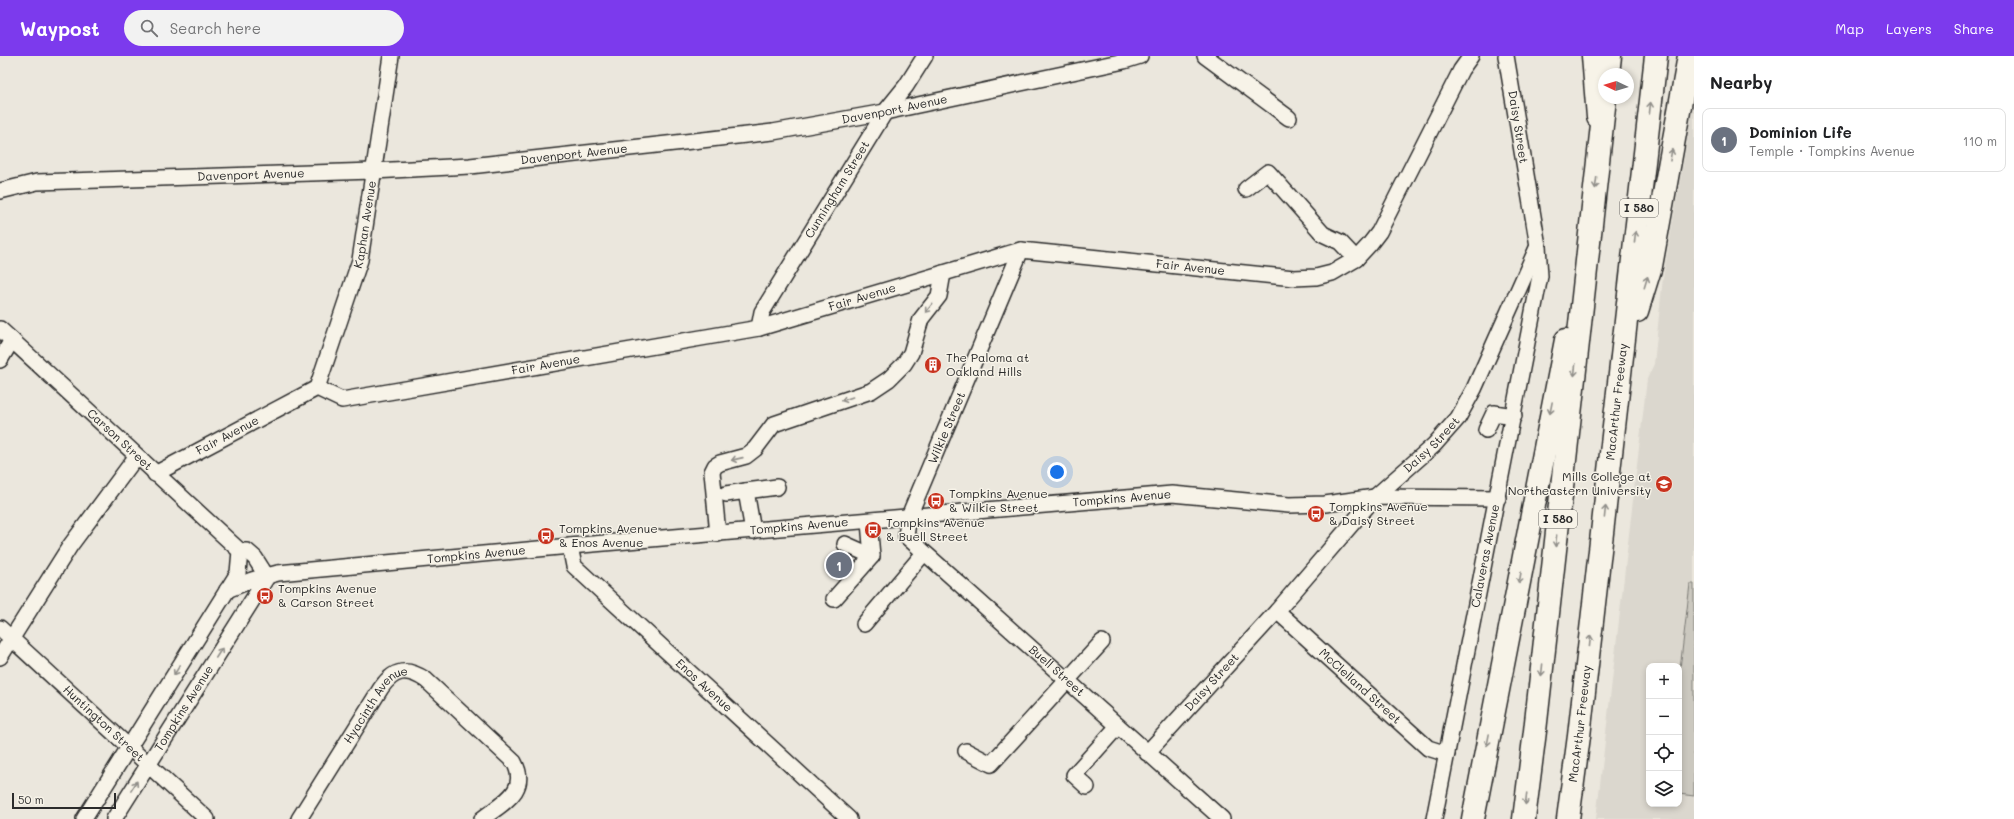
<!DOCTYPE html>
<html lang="en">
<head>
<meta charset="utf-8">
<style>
  body { margin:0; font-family:Mali,sans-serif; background:#f2f2f2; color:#202124 }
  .controls { position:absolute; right:12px; bottom:12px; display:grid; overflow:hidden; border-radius:8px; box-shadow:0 2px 6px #0003 }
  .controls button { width:36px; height:36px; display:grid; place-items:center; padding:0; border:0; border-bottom:1px solid #e0e0e0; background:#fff; color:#202124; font:20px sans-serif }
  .compass { position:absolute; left:1598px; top:12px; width:36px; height:36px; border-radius:50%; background:#fff; box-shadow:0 2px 6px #0003; rotate:274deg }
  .scale { position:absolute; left:12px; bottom:10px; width:104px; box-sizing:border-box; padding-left:4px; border:2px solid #2b2b2b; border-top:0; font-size:11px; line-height:14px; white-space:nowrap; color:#2b2b2b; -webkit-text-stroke:3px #f7f3e8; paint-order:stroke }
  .you { position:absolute; left:1057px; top:416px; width:14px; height:14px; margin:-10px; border:3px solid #fff; border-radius:50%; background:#1a73e8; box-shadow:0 0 0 6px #1a73e833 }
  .badge { display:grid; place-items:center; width:26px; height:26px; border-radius:50%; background:#7c3aed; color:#fff; font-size:13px; font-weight:700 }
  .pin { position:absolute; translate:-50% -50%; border:2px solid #fff; box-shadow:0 1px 4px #0006 }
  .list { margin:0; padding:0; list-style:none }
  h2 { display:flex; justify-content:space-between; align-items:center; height:52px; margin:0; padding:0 16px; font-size:17px }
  h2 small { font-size:13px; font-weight:400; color:#757577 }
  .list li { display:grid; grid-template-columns:26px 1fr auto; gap:12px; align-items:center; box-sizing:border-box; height:64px; margin:0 8px 8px; padding:0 8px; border:1px solid #e0e0e0; border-radius:8px }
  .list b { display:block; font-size:15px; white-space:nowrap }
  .list p { margin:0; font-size:13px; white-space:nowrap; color:#757577 }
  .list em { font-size:13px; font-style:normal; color:#757577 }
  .icon { flex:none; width:22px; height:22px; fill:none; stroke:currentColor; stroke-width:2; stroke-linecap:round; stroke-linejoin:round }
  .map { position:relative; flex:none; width:1694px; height:763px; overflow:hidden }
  header { display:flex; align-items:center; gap:24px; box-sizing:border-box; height:56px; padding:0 20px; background:#7c3aed; color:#fff }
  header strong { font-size:19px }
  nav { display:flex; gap:22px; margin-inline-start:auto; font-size:14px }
  .search { width:280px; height:36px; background:#f2f2f2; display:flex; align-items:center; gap:10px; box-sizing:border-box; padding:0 14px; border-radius:22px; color:#757577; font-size:15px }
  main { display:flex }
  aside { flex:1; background:#fff }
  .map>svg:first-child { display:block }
</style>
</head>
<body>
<header>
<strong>Waypost</strong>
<div class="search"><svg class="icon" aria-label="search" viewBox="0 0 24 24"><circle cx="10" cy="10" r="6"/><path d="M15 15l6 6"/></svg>Search here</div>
<nav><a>Map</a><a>Layers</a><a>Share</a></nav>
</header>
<main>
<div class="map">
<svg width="1694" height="763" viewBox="0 0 1694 763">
  <rect width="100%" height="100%" fill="#ebe7dd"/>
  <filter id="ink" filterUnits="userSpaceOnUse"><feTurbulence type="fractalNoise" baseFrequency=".025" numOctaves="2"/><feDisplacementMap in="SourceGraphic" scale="8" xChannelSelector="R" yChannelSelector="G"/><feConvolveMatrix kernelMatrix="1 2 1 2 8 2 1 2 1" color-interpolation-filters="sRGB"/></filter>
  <g filter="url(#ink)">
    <path fill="#dbd7ce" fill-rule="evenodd" d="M 1694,45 L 1694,763 L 1596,763 L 1647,323 L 1654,308 L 1663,221 ZM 1649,610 L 1679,610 L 1679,748 L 1649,748 Z"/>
    <polygon fill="#cbc8bf" stroke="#7b7a75" points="1690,528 1694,528 1694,740 1679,738 1679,621"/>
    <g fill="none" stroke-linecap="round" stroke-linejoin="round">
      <g stroke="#2b2b2b" stroke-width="18">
        <g id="minor">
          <polyline points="1205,0 1289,62"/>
          <polyline points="1246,133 1268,116 1323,178 1340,186 1356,203"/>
          <path id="s1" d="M 0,135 L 37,126 L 373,115 L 470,110 L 773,76 L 885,56 L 1124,5 L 1140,0"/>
          <path id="s2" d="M 1021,194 L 909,460 L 906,480 L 1222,763"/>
          <path id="s3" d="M 759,272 L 762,256 L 885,56 L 906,30 L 925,0"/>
          <path id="s4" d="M 0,273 L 240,495"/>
          <polyline points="0,304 12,284"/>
          <path id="s5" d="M 317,332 L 360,204 L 391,0"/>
          <polyline points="1486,374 1494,357 1514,360"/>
          <path id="s6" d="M 155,418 L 317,332 L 342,344 L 759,272 L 1021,194 L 1294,222 L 1316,221 L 1332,217 L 1356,203 L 1369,189 L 1379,176 L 1461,14 L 1471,0"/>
          <polyline points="746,435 777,431"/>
          <polyline points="726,438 746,435 753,475"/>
          <polyline points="718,478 712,416 715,410 720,407 746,400 755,393 774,368 871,335 889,323 904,308 911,297 921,263 939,240 943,217"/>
          <polyline points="845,488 872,500"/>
          <path id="s7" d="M 570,490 L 574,510 L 849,763"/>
          <path id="s8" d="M 227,534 L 252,524 L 278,517 L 570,490 L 1172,438 L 1289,449 L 1325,448 L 1375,441 L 1498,442"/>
          <polyline points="834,543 872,500 869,466"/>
          <path id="s9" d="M 1277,555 L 1428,692 L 1447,698"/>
          <polyline points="864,568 924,497"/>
          <path id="s10" d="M 0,572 L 207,763"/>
          <polyline points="0,601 70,490 136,401"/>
          <polyline points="966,695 991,708 1102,586"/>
          <path id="s11" d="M 1147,697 L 1277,555 L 1375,441 L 1434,389 L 1458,362 L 1474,333 L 1537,192"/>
          <polyline points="1087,731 1074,719 1118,670"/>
          <polyline points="84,763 238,517 240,495"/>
          <path id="s12" d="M 114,763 L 267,521 L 255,502 L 247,495 L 240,495"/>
          <path id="s13" d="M 299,763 L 381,632 C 394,613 407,611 426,624 L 514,706 C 530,735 502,747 482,763"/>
          <path id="s14" d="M 1434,763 L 1540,220 L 1538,190 L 1506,0"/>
        </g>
      </g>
      <g stroke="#2b2b2b" stroke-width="25">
        <g id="highway">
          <polyline points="1593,0 1598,61"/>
          <polyline points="1608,18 1610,0"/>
          <polyline points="1637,255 1651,210 1689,0"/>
          <polyline points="1473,763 1566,284"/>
          <polyline points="1524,763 1535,675 1605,42"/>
          <path id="s15" d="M 1568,763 L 1579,680 L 1656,0"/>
        </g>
      </g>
      <use href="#minor" stroke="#f7f3e8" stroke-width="15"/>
      <use href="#highway" stroke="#f7f3e8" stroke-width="22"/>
    </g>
    <defs><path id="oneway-shaft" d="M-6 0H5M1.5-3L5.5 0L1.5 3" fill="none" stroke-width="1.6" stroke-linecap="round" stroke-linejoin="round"/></defs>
    <g stroke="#918f8a">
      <use href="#oneway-shaft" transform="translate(1650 52) rotate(-84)"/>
      <use href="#oneway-shaft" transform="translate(1671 99) rotate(-80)"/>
      <use href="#oneway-shaft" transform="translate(1596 127) rotate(97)"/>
      <use href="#oneway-shaft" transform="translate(1635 181) rotate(-84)"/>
      <use href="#oneway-shaft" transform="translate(1646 226) rotate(-73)"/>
      <use href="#oneway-shaft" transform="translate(929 252) rotate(128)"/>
      <use href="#oneway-shaft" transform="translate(1575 314) rotate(96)"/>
      <use href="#oneway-shaft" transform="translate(847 343) rotate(161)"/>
      <use href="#oneway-shaft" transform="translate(1551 352) rotate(101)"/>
      <use href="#oneway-shaft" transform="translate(737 403) rotate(167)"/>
      <use href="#oneway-shaft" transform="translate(1605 456) rotate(-84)"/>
      <use href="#oneway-shaft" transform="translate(1556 485) rotate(96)"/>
      <use href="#oneway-shaft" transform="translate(1520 522) rotate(100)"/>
      <use href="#oneway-shaft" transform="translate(1590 585) rotate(-84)"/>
      <use href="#oneway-shaft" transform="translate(219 597) rotate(-57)"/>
      <use href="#oneway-shaft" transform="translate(177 614) rotate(122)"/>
      <use href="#oneway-shaft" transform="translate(1542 614) rotate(96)"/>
      <use href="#oneway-shaft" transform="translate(1488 684) rotate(101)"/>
      <use href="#oneway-shaft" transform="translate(134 730) rotate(-58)"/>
      <use href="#oneway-shaft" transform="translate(1526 743) rotate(97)"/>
    </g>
  </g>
  <defs>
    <g id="building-disc" transform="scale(0.9)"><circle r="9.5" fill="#c8321e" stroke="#f7f3e8"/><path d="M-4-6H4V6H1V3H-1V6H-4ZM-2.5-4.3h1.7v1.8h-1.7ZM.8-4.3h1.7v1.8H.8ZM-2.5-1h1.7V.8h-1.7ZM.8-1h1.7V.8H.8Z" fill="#fff"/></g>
    <g id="university-disc" transform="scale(0.9)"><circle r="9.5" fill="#c8321e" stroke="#f7f3e8"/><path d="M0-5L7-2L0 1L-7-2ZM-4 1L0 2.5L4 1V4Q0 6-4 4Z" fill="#fff"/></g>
    <g id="bus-disc" transform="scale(0.9)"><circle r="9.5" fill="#c8321e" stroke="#f7f3e8"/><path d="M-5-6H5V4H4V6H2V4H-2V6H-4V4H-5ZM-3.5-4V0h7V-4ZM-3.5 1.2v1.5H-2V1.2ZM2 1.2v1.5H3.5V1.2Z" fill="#fff"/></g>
  </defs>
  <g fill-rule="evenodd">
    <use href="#building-disc" x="933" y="309"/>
    <use href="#university-disc" x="1664" y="428"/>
    <use href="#bus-disc" x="936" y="445"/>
    <use href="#bus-disc" x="1316" y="458"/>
    <use href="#bus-disc" x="873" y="474"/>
    <use href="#bus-disc" x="546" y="480"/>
    <use href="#bus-disc" x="265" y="540"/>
  </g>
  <g text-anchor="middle" stroke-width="3" stroke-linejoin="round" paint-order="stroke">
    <g fill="#f7f3e8" stroke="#686764" stroke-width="1">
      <rect x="1620" y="143" width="38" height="18" rx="3"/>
      <rect x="1539" y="454" width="38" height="18" rx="3"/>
    </g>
    <g font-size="11" font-weight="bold" fill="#2b2b2b">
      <text x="1639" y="156">I 580</text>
      <text x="1558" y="467">I 580</text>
    </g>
    <g font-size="12" fill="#2b2b2b" stroke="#f7f3e8">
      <text dy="4" stroke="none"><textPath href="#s1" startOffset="900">Davenport Avenue</textPath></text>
      <text transform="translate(1518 71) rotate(81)" y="4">Daisy Street</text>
      <text dy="4" stroke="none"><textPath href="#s1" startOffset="576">Davenport Avenue</textPath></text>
      <text dy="4" stroke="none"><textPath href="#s1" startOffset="252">Davenport Avenue</textPath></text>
      <text dy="4" stroke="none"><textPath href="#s3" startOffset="160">Cunningham Street</textPath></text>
      <text dy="4" stroke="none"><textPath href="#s5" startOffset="171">Kaphan Avenue</textPath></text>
      <text dy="4" stroke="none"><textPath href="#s6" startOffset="1078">Fair Avenue</textPath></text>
      <text dy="4" stroke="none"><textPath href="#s6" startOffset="742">Fair Avenue</textPath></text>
      <text dy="4" stroke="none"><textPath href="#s6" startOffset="418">Fair Avenue</textPath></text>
      <text dy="4" stroke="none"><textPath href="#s15" startOffset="420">MacArthur Freeway</textPath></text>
      <text transform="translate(947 372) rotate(-67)" y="4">Wilkie Street</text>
      <text dy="4" stroke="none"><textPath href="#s6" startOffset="82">Fair Avenue</textPath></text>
      <text dy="4" stroke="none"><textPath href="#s4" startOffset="163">Carson Street</textPath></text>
      <text dy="4" stroke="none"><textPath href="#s11" startOffset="420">Daisy Street</textPath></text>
      <text dy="4" stroke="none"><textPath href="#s8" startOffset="901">Tompkins Avenue</textPath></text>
      <text dy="4" stroke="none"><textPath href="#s8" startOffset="577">Tompkins Avenue</textPath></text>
      <text dy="4" stroke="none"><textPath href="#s8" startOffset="253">Tompkins Avenue</textPath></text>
      <text dy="4" stroke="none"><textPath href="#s14" startOffset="268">Calaveras Avenue</textPath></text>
      <text dy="4" stroke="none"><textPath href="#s2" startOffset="511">Buell Street</textPath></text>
      <text dy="4" stroke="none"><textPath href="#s11" startOffset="96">Daisy Street</textPath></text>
      <text dy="4" stroke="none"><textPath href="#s7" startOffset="197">Enos Avenue</textPath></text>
      <text dy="4" stroke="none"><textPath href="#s9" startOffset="112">McClelland Street</textPath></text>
      <text dy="4" stroke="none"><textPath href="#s12" startOffset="131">Tompkins Avenue</textPath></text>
      <text dy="4" stroke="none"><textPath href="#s13" startOffset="139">Hyacinth Avenue</textPath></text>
      <text dy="4" stroke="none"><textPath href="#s10" startOffset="141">Huntington Street</textPath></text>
      <text dy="4" stroke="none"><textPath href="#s15" startOffset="96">MacArthur Freeway</textPath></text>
    </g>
    <g font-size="12" fill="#2b2b2b" stroke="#f7f3e8" text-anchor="start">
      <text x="946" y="306">The Paloma at<tspan x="946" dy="14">Oakland Hills</tspan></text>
      <text x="1651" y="425" text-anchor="end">Mills College at<tspan x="1651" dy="14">Northeastern University</tspan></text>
      <text x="949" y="442">Tompkins Avenue<tspan x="949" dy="14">&amp; Wilkie Street</tspan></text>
      <text x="1329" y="455">Tompkins Avenue<tspan x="1329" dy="14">&amp; Daisy Street</tspan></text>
      <text x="886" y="471">Tompkins Avenue<tspan x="886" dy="14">&amp; Buell Street</tspan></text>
      <text x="559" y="477">Tompkins Avenue<tspan x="559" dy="14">&amp; Enos Avenue</tspan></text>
      <text x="278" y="537">Tompkins Avenue<tspan x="278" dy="14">&amp; Carson Street</tspan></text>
    </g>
  </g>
</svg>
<div class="controls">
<button>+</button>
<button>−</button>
<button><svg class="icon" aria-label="locate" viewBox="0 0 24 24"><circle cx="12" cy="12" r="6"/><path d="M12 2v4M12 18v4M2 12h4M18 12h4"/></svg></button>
<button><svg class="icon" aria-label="layers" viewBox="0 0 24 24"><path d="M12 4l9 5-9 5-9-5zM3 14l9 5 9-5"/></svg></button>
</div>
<svg class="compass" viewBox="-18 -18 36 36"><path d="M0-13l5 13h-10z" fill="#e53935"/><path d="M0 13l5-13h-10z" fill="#757577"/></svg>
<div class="scale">50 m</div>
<div class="you"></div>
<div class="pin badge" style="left:839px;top:509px;background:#6b7280">1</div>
</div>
<aside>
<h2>Nearby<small></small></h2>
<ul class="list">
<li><span class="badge" style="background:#6b7280">1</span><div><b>Dominion Life</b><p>Temple · Tompkins Avenue</p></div><em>110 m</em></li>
</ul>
</aside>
</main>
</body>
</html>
